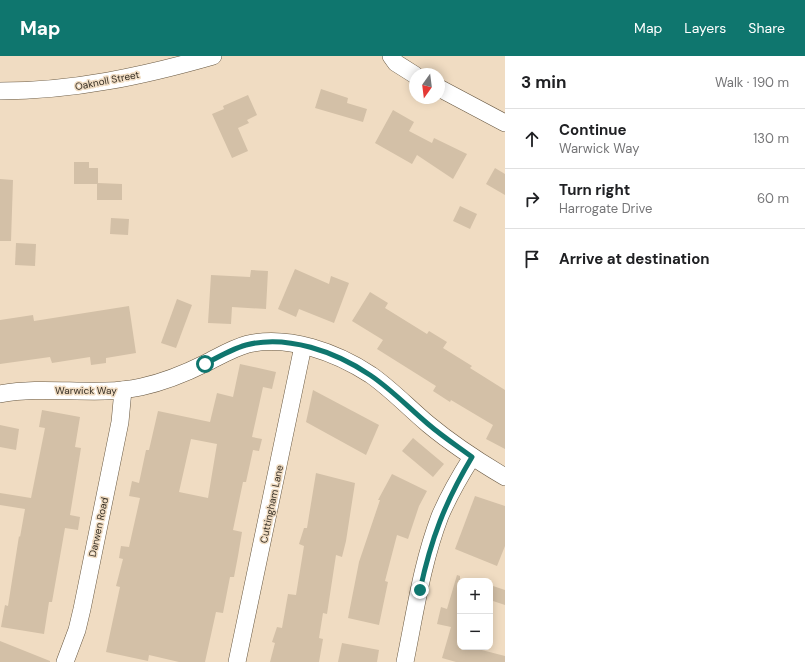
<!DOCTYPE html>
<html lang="en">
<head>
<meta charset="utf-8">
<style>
  body { margin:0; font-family:"DM Sans",sans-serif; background:#f2f2f2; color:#202124 }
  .controls { position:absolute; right:12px; bottom:12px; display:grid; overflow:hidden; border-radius:8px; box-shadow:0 2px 10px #0003 }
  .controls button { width:36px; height:36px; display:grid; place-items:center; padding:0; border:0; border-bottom:1px solid #e0e0e0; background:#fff; color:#202124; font:20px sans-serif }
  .compass { position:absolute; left:409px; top:12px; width:36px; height:36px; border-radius:50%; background:#fff; box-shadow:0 2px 10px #0003; rotate:194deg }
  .stop { position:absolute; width:12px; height:12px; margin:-9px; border:3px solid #0f766e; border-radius:50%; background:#fff }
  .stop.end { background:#0f766e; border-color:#fff; box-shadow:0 1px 4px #0008 }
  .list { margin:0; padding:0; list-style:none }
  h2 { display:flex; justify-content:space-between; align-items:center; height:52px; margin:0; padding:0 16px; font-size:17px }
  h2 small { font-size:13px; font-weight:400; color:#757577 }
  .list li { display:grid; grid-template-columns:26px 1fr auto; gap:12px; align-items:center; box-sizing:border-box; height:60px; padding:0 16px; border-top:1px solid #e0e0e0 }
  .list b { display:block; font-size:15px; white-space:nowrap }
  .list p { margin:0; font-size:13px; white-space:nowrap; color:#757577 }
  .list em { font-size:13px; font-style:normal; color:#757577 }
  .icon { flex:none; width:22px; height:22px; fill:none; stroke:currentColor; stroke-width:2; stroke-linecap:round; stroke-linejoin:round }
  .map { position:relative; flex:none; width:505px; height:606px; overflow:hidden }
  header { display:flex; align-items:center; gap:24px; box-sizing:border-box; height:56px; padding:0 20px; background:#0f766e; color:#fff }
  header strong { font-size:19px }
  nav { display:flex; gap:22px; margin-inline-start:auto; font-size:14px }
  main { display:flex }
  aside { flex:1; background:#fff }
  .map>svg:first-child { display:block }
</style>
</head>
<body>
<header>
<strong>Map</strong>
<nav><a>Map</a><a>Layers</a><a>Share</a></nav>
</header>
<main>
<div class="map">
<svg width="505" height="606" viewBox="0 0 505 606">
  <rect width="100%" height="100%" fill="#f0dcc2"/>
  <g fill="#d3c0a7" fill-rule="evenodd">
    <polygon points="321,33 348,42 347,47 367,53 363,66 315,52"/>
    <polygon points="248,39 257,59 247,64 249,67 238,72 248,95 232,102 212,58 224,53 223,50"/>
    <polygon points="393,54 414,66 409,75 432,87 434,82 467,98 453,123 417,99 412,108 375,87"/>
    <polygon points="74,106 89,106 89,112 98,112 98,127 122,128 122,144 97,144 97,128 74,128"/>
    <polygon points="495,112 505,118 505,139 486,128"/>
    <polygon points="0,123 13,124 11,185 0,185"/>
    <polygon points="460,150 477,158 470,173 453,165"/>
    <polygon points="111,162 129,163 128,179 110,178"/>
    <polygon points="16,187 36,188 35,210 15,209"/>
    <polygon points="295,213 329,228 331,220 349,227 334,267 299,253 296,261 278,253"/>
    <polygon points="251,214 268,215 266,253 232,251 231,268 208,267 211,219 250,221"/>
    <polygon points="370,236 388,247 385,252 427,278 429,275 447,286 443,292 472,310 470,312 505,334 505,393 486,383 493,369 451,344 450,346 433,335 436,330 377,293 383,284 352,265"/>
    <polygon points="177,243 192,249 176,292 161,287"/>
    <polygon points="129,250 136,297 106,302 106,307 91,309 90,301 52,307 50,301 0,308 0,264 33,259 34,265"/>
    <path d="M 240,308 L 276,316 L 272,333 L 263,331 L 252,381 L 262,383 L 259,395 L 253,394 L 246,426 L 243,426 L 233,474 L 242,476 L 238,500 L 234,521 L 230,521 L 223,557 L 216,556 L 205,606 L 179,606 L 149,599 L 148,605 L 106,596 L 120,531 L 116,530 L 123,503 L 119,502 L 121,490 L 129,491 L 140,442 L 129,440 L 132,425 L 139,427 L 146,394 L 149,394 L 158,355 L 210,366 L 217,337 L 233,341 ZM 191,383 L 217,388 L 208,442 L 179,436 Z"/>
    <polygon points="313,334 379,369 366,399 306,366"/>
    <polygon points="42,354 80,361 75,391 81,392 70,459 80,461 78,474 65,472 52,546 49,546 44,578 1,571 5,549 8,550 19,480 20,481 25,453 0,449 0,437 31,442 45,372 39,371"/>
    <polygon points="0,369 19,373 16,394 0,391"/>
    <polygon points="413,382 444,408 433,421 402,395"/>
    <polygon points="316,417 355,427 346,485 342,501 336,499 327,558 323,557 319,582 323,583 319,606 270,606 275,587 272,586 277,571 282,572 288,538 296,539 304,490 299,488 304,472 307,472"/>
    <polygon points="392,418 427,435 419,450 408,483 397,479 385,525 388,526 379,569 348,562 359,506 380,444 378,444"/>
    <polygon points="475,440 505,450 505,490 497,510 455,493"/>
    <polygon points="457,519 460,520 460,591 470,591 505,600 505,606 456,606 442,602 451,571 437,568 441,551 447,553"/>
    <polygon points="490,529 505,534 505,549 490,544"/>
    <polygon points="0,585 50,605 50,606 0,606"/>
    <polygon points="342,587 379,594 377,606 338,606"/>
  </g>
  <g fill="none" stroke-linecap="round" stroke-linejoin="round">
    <g stroke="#675740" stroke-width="18">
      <g id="street">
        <polyline points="391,0 396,7 415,19"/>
        <polyline points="439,32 505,67"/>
        <path d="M 0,35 C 73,35 143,20 213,0"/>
        <path d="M 0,338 C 47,329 95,341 141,331 C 164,326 186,317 206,307 C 220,300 233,292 248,288 C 289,279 336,296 371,319 C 391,333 409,352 428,368 C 452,388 478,405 505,421"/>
        <polyline points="65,606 77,574 82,553 120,366 123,334"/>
        <polyline points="237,606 303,290"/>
        <path d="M 405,606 C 415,557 422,507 440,460 C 449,439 460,420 472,401"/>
      </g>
    </g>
    <use href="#street" stroke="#fff" stroke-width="17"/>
  </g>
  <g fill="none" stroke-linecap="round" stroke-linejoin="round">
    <path stroke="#0f766e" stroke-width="5" d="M 205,308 C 218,301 232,293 246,289 C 287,278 336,296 370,319 C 391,333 409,352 428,368 C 442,380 457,390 472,401 C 445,446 431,483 420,534"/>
  </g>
  <g text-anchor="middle" stroke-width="3" stroke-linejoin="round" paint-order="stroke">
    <g font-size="10" fill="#362f25" stroke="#f0dcc2">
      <text transform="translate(107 24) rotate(-11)" y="4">Oaknoll Street</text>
      <text x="86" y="338">Warwick Way</text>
      <text transform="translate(271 448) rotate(-78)" y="4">Cuttingham Lane</text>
      <text transform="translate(98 471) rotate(-78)" y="4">Darwen Road</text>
    </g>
  </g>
</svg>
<div class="controls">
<button>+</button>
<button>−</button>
</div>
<svg class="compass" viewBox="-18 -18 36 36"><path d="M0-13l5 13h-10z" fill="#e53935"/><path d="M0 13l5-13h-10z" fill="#757577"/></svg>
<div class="stop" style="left:205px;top:308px"></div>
<div class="stop end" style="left:420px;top:534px"></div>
</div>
<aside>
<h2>3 min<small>Walk · 190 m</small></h2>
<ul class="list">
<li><svg class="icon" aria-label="ahead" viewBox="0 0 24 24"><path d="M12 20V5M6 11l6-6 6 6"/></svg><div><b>Continue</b><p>Warwick Way</p></div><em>130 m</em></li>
<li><svg class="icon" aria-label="right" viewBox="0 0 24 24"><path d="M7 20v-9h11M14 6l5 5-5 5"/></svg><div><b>Turn right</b><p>Harrogate Drive</p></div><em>60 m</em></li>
<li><svg class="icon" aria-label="arrive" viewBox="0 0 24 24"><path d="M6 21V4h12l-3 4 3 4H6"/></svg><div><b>Arrive at destination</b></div></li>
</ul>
</aside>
</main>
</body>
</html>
